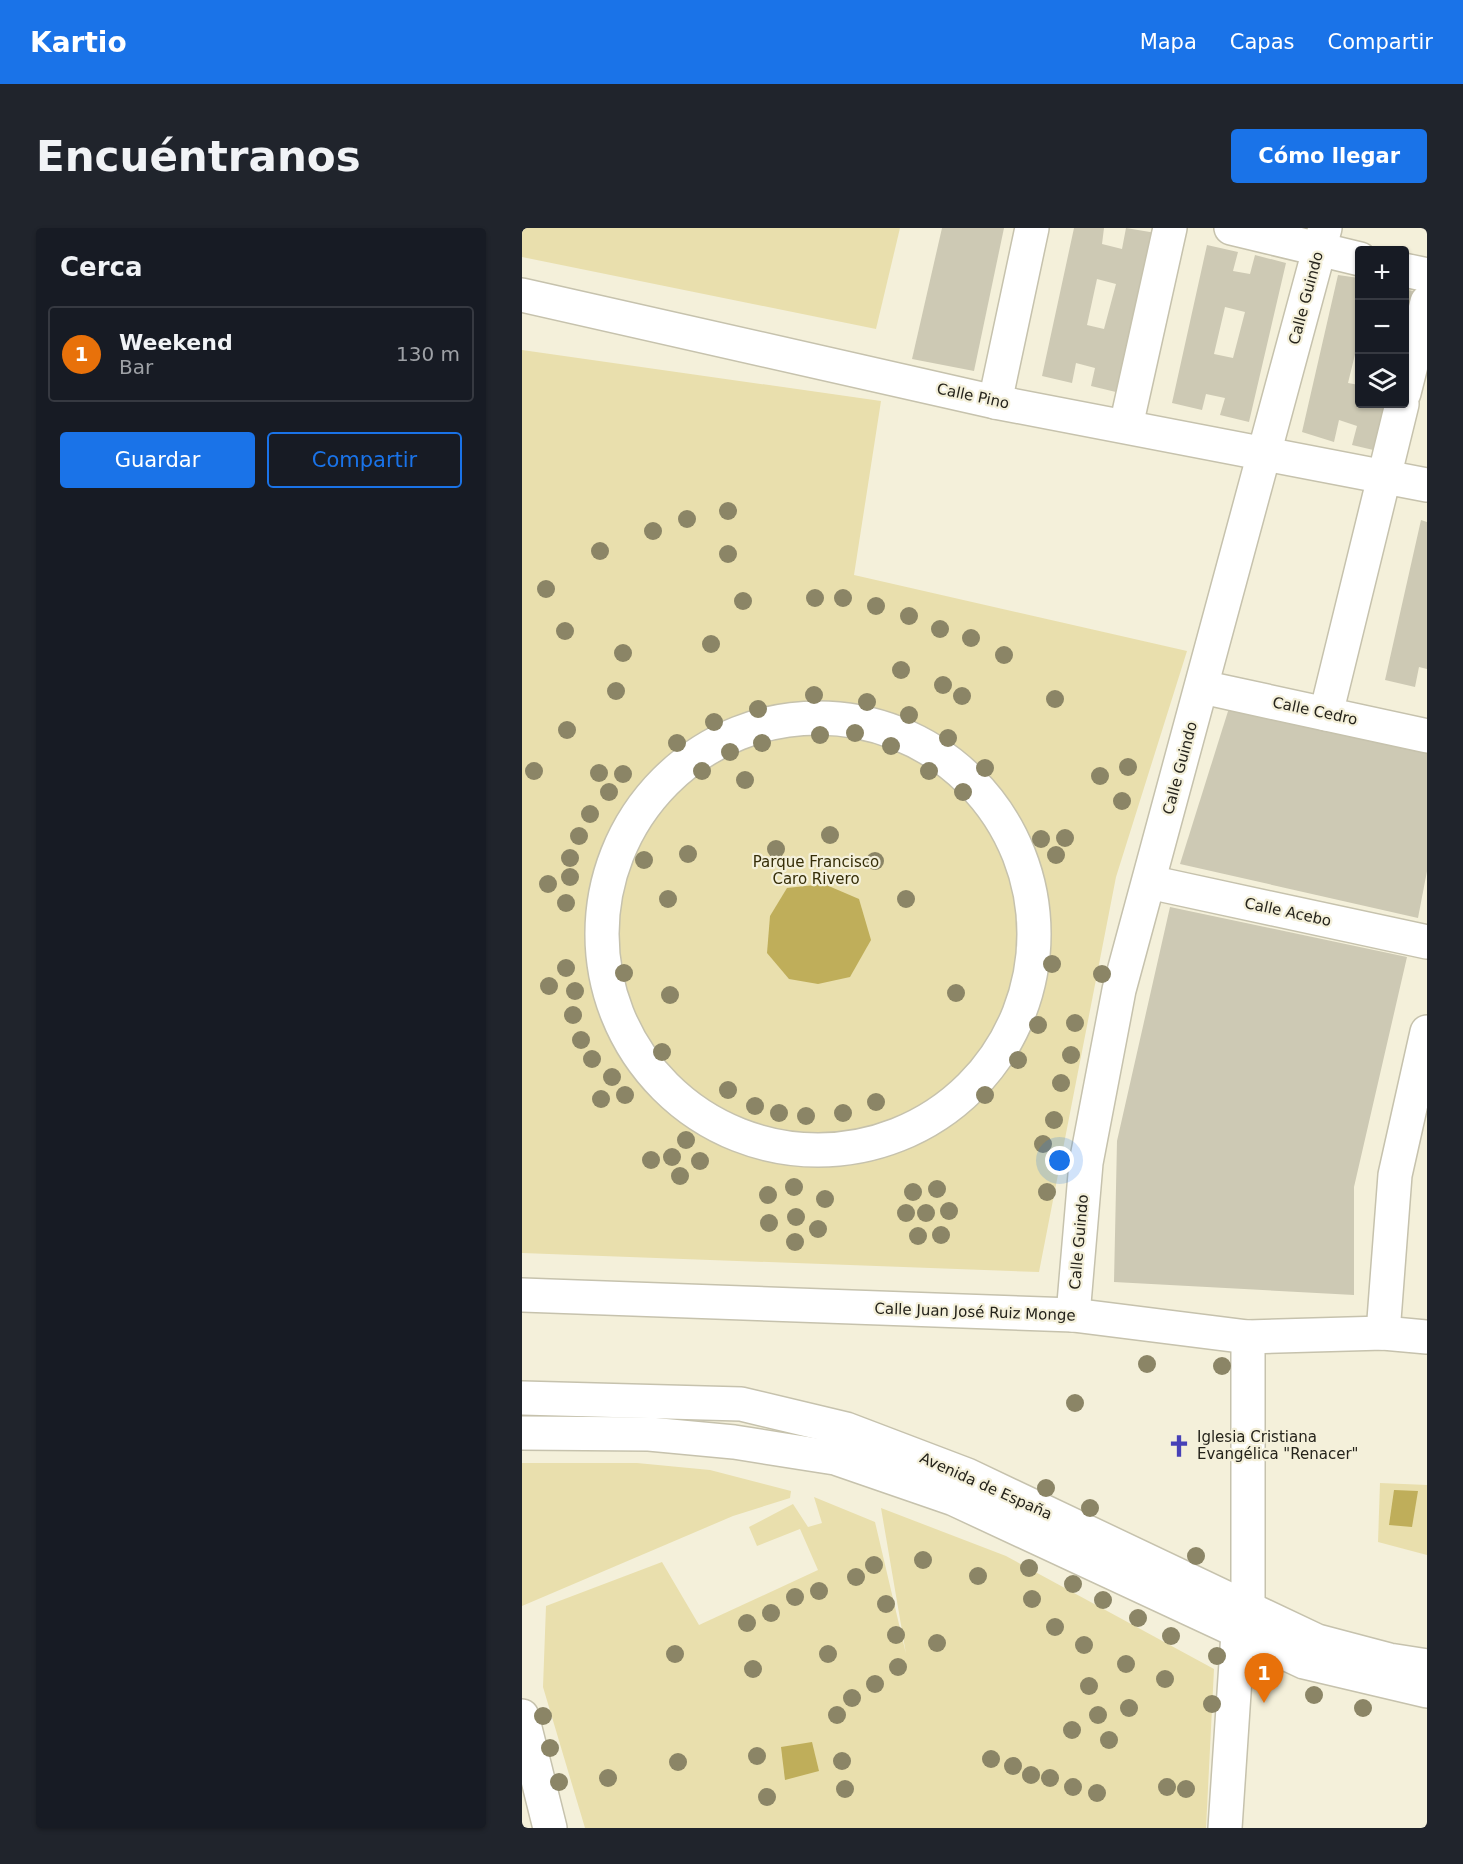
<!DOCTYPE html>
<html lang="es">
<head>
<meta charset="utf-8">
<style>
  body { margin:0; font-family:"DejaVu Sans",sans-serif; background:#20242c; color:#f1f3f6 }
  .controls { position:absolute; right:18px; top:18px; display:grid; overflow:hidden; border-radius:6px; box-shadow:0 2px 4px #0004 }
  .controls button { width:54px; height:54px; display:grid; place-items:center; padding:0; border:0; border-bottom:2px solid #363941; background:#171b24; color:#f1f3f6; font:30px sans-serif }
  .you { position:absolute; left:538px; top:933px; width:21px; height:21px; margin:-15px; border:4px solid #fff; border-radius:50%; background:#1a73e8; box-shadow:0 0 0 9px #1a73e833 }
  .badge { display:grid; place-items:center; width:39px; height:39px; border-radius:50%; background:#1a73e8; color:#fff; font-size:20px; font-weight:700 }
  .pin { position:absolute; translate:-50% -50px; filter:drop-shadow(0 2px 3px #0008) }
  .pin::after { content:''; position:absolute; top:32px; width:21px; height:18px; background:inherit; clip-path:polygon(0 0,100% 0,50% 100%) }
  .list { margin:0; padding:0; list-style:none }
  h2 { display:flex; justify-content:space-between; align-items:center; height:78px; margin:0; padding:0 24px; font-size:26px }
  h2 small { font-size:20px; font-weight:400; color:#9ea1a6 }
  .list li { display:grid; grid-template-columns:39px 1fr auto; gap:18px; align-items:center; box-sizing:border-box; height:96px; margin:0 12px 12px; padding:0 12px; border:2px solid #363941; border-radius:6px }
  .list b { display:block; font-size:22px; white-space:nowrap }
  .list p { margin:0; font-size:20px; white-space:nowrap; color:#9ea1a6 }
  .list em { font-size:20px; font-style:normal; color:#9ea1a6 }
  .actions { display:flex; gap:12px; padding:18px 24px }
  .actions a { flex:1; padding:14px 0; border:2px solid #1a73e8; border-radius:6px; text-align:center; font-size:21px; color:#1a73e8 }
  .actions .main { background:#1a73e8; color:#fff }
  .icon { flex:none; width:33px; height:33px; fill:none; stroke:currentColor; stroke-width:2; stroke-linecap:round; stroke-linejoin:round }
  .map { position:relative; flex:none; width:905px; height:1600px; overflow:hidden; border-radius:6px }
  header { display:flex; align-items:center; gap:36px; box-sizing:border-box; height:84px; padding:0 30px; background:#1a73e8; color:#fff }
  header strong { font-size:28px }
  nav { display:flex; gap:33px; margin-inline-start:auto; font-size:21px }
  .intro { display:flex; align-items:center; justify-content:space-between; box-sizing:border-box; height:144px; padding:0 36px }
  h1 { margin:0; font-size:42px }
  .button { padding:15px 27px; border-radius:6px; background:#1a73e8; color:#fff; font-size:21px; font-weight:700 }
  main { display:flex; gap:36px; padding:0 36px }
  aside { flex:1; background:#171b24; border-radius:6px; box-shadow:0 2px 4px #0004 }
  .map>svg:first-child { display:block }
</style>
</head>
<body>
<header>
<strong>Kartio</strong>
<nav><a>Mapa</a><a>Capas</a><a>Compartir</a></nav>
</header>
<div class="intro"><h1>Encuéntranos</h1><a class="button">Cómo llegar</a></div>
<main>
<aside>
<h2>Cerca<small></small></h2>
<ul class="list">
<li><span class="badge" style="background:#e8710a">1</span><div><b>Weekend</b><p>Bar</p></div><em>130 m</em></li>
</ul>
<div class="actions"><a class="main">Guardar</a><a>Compartir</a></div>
</aside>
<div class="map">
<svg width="905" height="1600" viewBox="0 0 905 1600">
  <rect width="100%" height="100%" fill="#f4f0da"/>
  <g fill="#e9dfad">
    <polygon points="0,0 378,0 354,101 0,29"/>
    <polygon points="0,122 359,173 332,347 665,423 594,649 517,1044 0,1025"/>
    <polygon points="0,1235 115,1235 188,1242 269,1263 268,1270 211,1288 0,1378"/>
    <polygon points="858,1255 905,1257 905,1327 856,1314"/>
    <polygon points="292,1269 353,1294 384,1426 359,1280 484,1328 692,1441 684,1600 63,1600 21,1459 24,1378 140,1334 177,1397 296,1342 278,1301 235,1318 227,1299 271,1276 286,1299 300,1295"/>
  </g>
  <g fill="#bfae5a">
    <polygon points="302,656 337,671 349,712 328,749 296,756 267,751 245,725 248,688 265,660"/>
    <polygon points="872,1262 896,1263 890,1299 867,1297"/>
    <polygon points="290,1514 297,1543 263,1552 259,1519"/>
  </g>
  <g fill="#cdc9b4" fill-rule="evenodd">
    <polygon points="420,0 482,0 452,143 390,131"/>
    <path d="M 552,0 L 582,0 L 580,16 L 600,21 L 604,0 L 634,5 L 598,165 L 569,158 L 573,140 L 554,135 L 550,155 L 520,148 ZM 575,51 L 594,56 L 582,101 L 565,97 Z"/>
    <path d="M 685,17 L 716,24 L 711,43 L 728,46 L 733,27 L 764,35 L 727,194 L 698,187 L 703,170 L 684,166 L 680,182 L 650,175 ZM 703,79 L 723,84 L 711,130 L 692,126 Z"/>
    <polygon points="816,47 837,50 837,110 826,155 837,157 837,176 872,176 860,224 830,217 835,198 817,192 812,214 780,204"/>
    <polygon points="882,61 895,64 882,121"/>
    <polygon points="899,292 905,294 905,441 897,439 893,459 863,452"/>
    <polygon points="707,480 905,524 905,643 896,690 658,636"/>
    <polygon points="648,679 885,729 832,959 832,1067 592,1054 595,913"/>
  </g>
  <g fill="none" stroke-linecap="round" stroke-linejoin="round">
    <g stroke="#c6c2ad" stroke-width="36">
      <g id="minor">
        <polyline points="709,0 838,31"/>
        <polyline points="882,42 905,47"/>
        <polyline points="0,67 473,174 905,257"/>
        <polyline points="882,165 905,74"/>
        <polyline points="473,174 510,0"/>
        <polyline points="604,198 648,0"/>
        <polyline points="680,459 905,508"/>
        <polyline points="804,486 880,176"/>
        <circle cx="296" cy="706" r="216"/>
        <polyline points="627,654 905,714"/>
        <polyline points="0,1067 551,1087 726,1109 861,1105 905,1109"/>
        <polyline points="551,1087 564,935 597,762 803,0"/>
        <polyline points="861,1105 873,947 905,804"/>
        <polyline points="0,1488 28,1600"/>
        <polyline points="703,1600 716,1405 726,1381 726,1109"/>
      </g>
    </g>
    <g stroke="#c6c2ad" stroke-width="36">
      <g id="major">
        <polyline points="0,1170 219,1176 324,1201 445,1247 795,1413 867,1432 905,1438"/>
        <polyline points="0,1205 127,1206 212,1214 313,1230 432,1271 782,1434 905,1463"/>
      </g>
    </g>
    <use href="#minor" stroke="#fff" stroke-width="33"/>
    <use href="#major" stroke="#fff" stroke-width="33"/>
  </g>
  <g fill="#8b8566">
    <circle cx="206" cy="283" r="9"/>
    <circle cx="165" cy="291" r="9"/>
    <circle cx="131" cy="303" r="9"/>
    <circle cx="78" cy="323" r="9"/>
    <circle cx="206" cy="326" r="9"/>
    <circle cx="24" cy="361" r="9"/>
    <circle cx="293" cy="370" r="9"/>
    <circle cx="321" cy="370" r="9"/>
    <circle cx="221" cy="373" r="9"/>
    <circle cx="354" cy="378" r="9"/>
    <circle cx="387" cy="388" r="9"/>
    <circle cx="418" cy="401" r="9"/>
    <circle cx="43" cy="403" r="9"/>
    <circle cx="449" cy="410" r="9"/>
    <circle cx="189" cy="416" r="9"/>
    <circle cx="101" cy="425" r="9"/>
    <circle cx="482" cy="427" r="9"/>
    <circle cx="379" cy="442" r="9"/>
    <circle cx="421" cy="457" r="9"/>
    <circle cx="94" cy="463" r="9"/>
    <circle cx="292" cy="467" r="9"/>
    <circle cx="440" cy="468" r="9"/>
    <circle cx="533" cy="471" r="9"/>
    <circle cx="345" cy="474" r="9"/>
    <circle cx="236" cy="481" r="9"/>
    <circle cx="387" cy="487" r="9"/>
    <circle cx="192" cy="494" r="9"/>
    <circle cx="45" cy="502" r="9"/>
    <circle cx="333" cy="505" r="9"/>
    <circle cx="298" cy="507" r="9"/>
    <circle cx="426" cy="510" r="9"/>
    <circle cx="155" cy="515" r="9"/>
    <circle cx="240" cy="515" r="9"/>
    <circle cx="369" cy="518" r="9"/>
    <circle cx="208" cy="524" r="9"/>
    <circle cx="606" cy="539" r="9"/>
    <circle cx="463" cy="540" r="9"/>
    <circle cx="12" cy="543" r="9"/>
    <circle cx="180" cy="543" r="9"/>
    <circle cx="407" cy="543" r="9"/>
    <circle cx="77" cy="545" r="9"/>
    <circle cx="101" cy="546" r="9"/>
    <circle cx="578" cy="548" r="9"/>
    <circle cx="223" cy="552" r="9"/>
    <circle cx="87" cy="564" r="9"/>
    <circle cx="441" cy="564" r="9"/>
    <circle cx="600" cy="573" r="9"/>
    <circle cx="68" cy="586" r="9"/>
    <circle cx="308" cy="607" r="9"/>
    <circle cx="57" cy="608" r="9"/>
    <circle cx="543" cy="610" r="9"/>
    <circle cx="519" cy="611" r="9"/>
    <circle cx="254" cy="621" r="9"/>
    <circle cx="166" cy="626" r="9"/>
    <circle cx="534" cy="627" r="9"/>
    <circle cx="48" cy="630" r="9"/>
    <circle cx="122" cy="632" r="9"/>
    <circle cx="353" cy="633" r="9"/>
    <circle cx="48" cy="649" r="9"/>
    <circle cx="26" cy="656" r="9"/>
    <circle cx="146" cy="671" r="9"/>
    <circle cx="384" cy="671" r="9"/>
    <circle cx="44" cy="675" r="9"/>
    <circle cx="530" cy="736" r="9"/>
    <circle cx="44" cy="740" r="9"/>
    <circle cx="102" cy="745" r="9"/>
    <circle cx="580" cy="746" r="9"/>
    <circle cx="27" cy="758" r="9"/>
    <circle cx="53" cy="763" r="9"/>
    <circle cx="434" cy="765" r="9"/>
    <circle cx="148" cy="767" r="9"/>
    <circle cx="51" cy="787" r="9"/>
    <circle cx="553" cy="795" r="9"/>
    <circle cx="516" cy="797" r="9"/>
    <circle cx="59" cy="812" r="9"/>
    <circle cx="140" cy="824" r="9"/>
    <circle cx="549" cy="827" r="9"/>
    <circle cx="70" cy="831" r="9"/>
    <circle cx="496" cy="832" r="9"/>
    <circle cx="90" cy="849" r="9"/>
    <circle cx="539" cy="855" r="9"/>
    <circle cx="206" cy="862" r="9"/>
    <circle cx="103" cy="867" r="9"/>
    <circle cx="463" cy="867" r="9"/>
    <circle cx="79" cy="871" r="9"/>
    <circle cx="354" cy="874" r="9"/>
    <circle cx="233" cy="878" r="9"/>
    <circle cx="257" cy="885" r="9"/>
    <circle cx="321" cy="885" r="9"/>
    <circle cx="284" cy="888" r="9"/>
    <circle cx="532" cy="892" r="9"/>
    <circle cx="164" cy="912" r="9"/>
    <circle cx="521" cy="916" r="9"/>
    <circle cx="150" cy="929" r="9"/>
    <circle cx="129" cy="932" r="9"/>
    <circle cx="178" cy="933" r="9"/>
    <circle cx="158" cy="948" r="9"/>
    <circle cx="272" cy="959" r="9"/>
    <circle cx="415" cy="961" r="9"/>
    <circle cx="391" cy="964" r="9"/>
    <circle cx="525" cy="964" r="9"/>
    <circle cx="246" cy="967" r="9"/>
    <circle cx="303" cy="971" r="9"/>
    <circle cx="427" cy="983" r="9"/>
    <circle cx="384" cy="985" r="9"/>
    <circle cx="404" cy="985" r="9"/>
    <circle cx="274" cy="989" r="9"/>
    <circle cx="247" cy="995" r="9"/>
    <circle cx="296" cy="1001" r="9"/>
    <circle cx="419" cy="1007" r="9"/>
    <circle cx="396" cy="1008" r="9"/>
    <circle cx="273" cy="1014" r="9"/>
    <circle cx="625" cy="1136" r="9"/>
    <circle cx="700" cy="1138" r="9"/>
    <circle cx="553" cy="1175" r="9"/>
    <circle cx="524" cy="1260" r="9"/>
    <circle cx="568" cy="1280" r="9"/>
    <circle cx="674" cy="1328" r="9"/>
    <circle cx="401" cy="1332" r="9"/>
    <circle cx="352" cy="1337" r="9"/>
    <circle cx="507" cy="1340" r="9"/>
    <circle cx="456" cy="1348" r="9"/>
    <circle cx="334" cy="1349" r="9"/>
    <circle cx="551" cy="1356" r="9"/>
    <circle cx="297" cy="1363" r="9"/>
    <circle cx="273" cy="1369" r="9"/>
    <circle cx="510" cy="1371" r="9"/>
    <circle cx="581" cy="1372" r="9"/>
    <circle cx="364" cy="1376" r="9"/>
    <circle cx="249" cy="1385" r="9"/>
    <circle cx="616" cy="1390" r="9"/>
    <circle cx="225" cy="1395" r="9"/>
    <circle cx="533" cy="1399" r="9"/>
    <circle cx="374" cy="1407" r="9"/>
    <circle cx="649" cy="1408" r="9"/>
    <circle cx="415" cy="1415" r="9"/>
    <circle cx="562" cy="1417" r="9"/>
    <circle cx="153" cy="1426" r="9"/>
    <circle cx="306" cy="1426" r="9"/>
    <circle cx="695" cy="1428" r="9"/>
    <circle cx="604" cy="1436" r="9"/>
    <circle cx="376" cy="1439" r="9"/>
    <circle cx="231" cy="1441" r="9"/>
    <circle cx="643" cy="1451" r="9"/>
    <circle cx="353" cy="1456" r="9"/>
    <circle cx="567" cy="1458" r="9"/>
    <circle cx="792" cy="1467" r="9"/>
    <circle cx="330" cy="1470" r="9"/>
    <circle cx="690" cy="1476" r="9"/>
    <circle cx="607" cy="1480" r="9"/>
    <circle cx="841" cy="1480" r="9"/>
    <circle cx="315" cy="1487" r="9"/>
    <circle cx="576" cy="1487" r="9"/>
    <circle cx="21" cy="1488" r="9"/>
    <circle cx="550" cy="1502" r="9"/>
    <circle cx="587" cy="1512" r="9"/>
    <circle cx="28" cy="1520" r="9"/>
    <circle cx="235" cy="1528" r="9"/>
    <circle cx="469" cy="1531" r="9"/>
    <circle cx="320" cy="1533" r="9"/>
    <circle cx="156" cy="1534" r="9"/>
    <circle cx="491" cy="1538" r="9"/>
    <circle cx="509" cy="1547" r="9"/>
    <circle cx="86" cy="1550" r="9"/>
    <circle cx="528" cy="1550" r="9"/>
    <circle cx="37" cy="1554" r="9"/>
    <circle cx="551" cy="1559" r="9"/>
    <circle cx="645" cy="1559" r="9"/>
    <circle cx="323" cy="1561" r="9"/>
    <circle cx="664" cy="1561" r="9"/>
    <circle cx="575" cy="1565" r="9"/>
    <circle cx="245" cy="1569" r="9"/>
  </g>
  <defs>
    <g id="church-bare" transform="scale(1.8)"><path d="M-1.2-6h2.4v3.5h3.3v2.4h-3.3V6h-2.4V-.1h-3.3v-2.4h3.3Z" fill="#4741b7" stroke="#f4f0da" stroke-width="2.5" paint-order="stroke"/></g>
  </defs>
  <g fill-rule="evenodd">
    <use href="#church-bare" x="657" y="1218"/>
  </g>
  <g text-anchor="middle" stroke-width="4.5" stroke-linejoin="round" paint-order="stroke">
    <g font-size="15" fill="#25231b" stroke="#f4f0da">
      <text transform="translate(784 70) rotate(-75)" y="5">Calle Guindo</text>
      <text transform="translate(451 168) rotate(12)" y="5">Calle Pino</text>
      <text transform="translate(793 483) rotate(12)" y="5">Calle Cedro</text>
      <text transform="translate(658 540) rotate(-75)" y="5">Calle Guindo</text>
      <text transform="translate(766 684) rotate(12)" y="5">Calle Acebo</text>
      <text transform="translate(557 1014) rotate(-85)" y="5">Calle Guindo</text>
      <text transform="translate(453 1084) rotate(2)" y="5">Calle Juan José Ruiz Monge</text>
      <text transform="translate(464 1258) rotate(24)" y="5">Avenida de España</text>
    </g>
    <g font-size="15" fill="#352d07" stroke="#f4f0da">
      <text x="294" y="639">Parque Francisco<tspan x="294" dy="17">Caro Rivero</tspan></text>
    </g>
    <g font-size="15" fill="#25231b" stroke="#f4f0da" text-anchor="start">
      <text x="675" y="1214">Iglesia Cristiana<tspan x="675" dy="17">Evangélica "Renacer"</tspan></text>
    </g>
  </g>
</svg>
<div class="controls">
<button>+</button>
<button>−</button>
<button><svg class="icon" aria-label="layers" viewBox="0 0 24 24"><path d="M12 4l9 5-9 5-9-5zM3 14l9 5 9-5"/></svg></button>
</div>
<div class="you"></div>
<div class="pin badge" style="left:742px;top:1475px;background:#e8710a">1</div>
</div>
</main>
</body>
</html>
